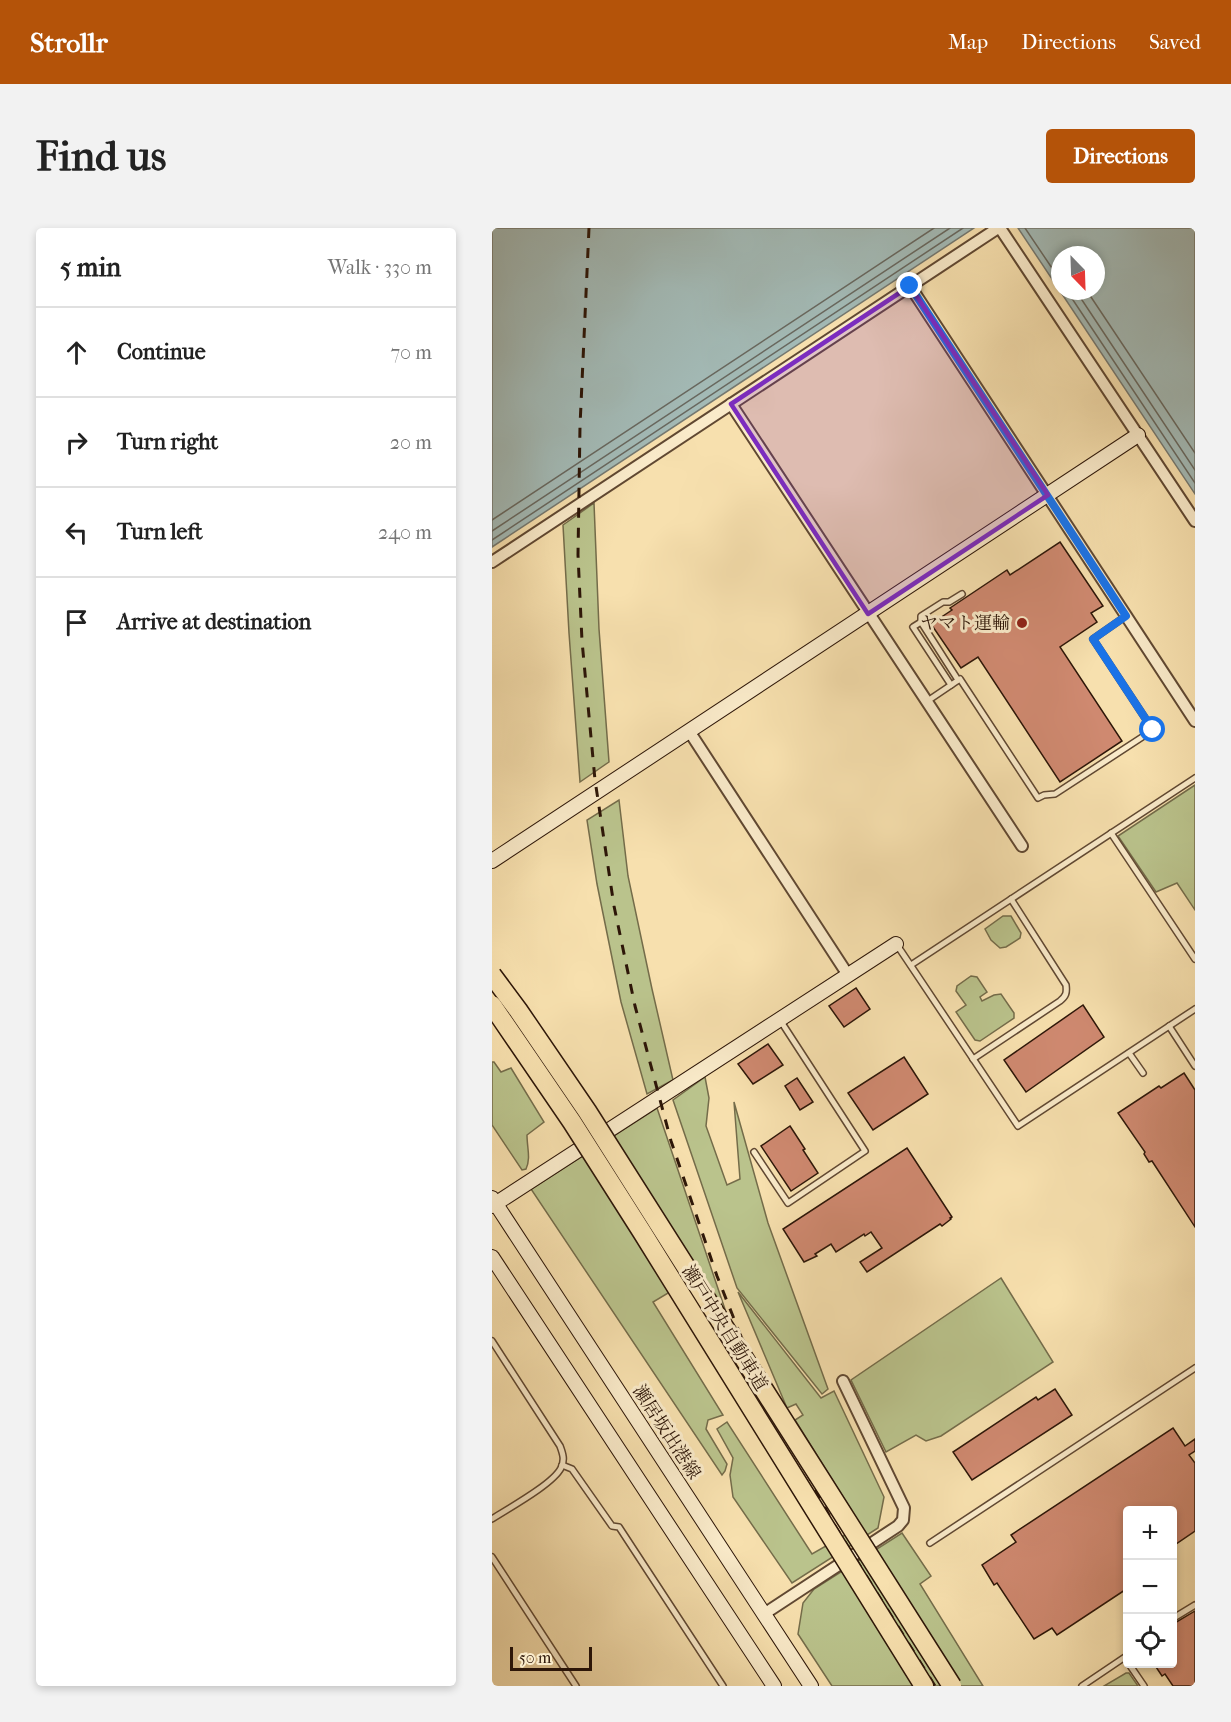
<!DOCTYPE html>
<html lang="en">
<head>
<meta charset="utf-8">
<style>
  body { margin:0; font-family:"IM FELL French Canon","Noto Serif JP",serif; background:#f2f2f2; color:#222 }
  .controls { position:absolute; right:18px; bottom:18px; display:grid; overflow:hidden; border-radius:6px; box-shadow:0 3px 9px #0003 }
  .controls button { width:54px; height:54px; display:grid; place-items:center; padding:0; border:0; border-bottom:2px solid #e0e0e0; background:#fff; color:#222; font:30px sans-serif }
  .compass { position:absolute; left:559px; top:18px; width:54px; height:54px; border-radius:50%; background:#fff; box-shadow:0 3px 9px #0003; rotate:157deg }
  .scale { position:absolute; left:18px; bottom:15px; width:82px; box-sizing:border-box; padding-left:6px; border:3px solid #2d1608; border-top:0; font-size:16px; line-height:21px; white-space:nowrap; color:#2d1608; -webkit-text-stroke:4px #faebca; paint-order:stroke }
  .stop { position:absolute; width:18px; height:18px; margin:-14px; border:4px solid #1a73e8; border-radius:50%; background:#fff }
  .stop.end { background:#1a73e8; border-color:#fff; box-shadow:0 2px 6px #0008 }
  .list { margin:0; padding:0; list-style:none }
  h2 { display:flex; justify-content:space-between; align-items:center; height:78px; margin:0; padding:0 24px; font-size:26px }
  h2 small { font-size:20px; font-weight:400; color:#767676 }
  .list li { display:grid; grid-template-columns:39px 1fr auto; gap:18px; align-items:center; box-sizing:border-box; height:90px; padding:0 24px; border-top:2px solid #e0e0e0 }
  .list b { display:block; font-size:22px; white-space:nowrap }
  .list em { font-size:20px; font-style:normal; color:#767676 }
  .icon { flex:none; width:33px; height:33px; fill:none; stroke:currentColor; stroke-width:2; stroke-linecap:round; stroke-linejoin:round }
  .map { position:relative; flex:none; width:703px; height:1458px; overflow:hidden; border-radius:6px }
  header { display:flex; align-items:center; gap:36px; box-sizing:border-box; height:84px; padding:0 30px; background:#b45309; color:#fff }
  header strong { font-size:28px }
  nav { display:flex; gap:33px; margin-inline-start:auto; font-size:21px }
  .intro { display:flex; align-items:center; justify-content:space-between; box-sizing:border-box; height:144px; padding:0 36px }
  h1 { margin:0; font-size:42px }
  .button { padding:15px 27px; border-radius:6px; background:#b45309; color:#fff; font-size:21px; font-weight:700 }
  main { display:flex; gap:36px; padding:0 36px }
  aside { flex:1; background:#fff; border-radius:6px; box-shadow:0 3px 9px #0003 }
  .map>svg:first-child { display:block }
</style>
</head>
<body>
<header>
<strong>Strollr</strong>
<nav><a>Map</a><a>Directions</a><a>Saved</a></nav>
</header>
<div class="intro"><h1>Find us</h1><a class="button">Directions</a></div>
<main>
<aside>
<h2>5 min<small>Walk · 330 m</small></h2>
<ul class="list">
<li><svg class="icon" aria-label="ahead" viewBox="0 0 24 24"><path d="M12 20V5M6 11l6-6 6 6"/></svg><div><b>Continue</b></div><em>70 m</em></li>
<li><svg class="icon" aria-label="right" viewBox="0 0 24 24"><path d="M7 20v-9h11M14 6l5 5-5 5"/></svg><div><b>Turn right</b></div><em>20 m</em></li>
<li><svg class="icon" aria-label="left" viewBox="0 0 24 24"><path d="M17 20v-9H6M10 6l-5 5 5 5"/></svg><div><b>Turn left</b></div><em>240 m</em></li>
<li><svg class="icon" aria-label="arrive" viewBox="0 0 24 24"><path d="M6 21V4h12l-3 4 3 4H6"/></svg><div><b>Arrive at destination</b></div></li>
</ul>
</aside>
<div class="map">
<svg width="703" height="1458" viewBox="0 0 703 1458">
  <rect width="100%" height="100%" fill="#f7e0ae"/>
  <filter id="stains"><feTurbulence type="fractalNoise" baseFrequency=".00333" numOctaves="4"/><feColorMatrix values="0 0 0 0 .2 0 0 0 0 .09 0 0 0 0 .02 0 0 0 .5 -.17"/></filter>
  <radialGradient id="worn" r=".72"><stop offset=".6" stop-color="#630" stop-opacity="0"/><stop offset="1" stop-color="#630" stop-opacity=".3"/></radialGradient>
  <g fill="#bac38c" stroke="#746c4a" stroke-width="1.5">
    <polygon points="102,275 107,401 117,534 88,554 77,405 71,297"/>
    <polygon points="703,557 703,682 685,655 664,664 626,608"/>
    <polygon points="127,572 136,648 160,761 181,852 155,866 129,774 105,656 95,592"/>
    <polygon points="511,688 519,688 529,705 528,710 514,719 508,720 499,712 493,701"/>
    <polygon points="479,748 485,749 495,764 488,769 490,773 502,767 509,766 522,785 522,790 488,813 483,812 464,784 474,777 464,763 465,758"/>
    <path d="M 0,834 L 2,834 L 9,844 L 19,840 L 52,894 L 35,907 C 35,920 39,930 34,941 L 30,942 L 0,897 Z"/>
    <polygon points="213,849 217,870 214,898 235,957 248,951 242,874 276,995 336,1161 330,1166 245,1060 181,872"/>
    <polygon points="165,880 240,1102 206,1047 161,1074 231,1187 216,1192 214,1201 235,1236 233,1243 230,1247 39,961"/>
    <polygon points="509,1050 561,1134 449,1208 434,1213 424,1207 394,1224 359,1152"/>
    <polygon points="246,1064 329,1170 342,1163 392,1269 386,1300 300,1355 241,1269 238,1247 241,1230 225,1201 235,1194 320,1326 369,1298 303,1192 311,1187 304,1176 295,1180"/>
    <polygon points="410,1305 439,1348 428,1356 491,1458 340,1458 306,1406 311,1375 322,1361"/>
    <polygon points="634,1445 637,1445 646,1458 612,1458"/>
  </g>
  <g fill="#a3bab6" stroke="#747870" stroke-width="1.5">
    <polygon points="0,0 482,0 0,319"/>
    <polygon points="526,0 703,0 703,266 568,63 604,63 604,27 568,27 568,63"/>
  </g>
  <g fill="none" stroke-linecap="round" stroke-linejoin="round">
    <g stroke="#68685f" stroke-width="1.5">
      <polyline points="533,0 568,52"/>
      <polyline points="575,63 703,255"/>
      <polyline points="584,63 703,242"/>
      <polyline points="595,63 703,225"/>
      <polyline points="0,292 442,0"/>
      <polyline points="0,303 458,0"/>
      <polyline points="0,312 471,0"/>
    </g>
  </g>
  <g fill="#cf8970" stroke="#2d1608" stroke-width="1.5">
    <polygon points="568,314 611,378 599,385 605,394 568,419 630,513 568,554 486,429 469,440 439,396 460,382 458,380 515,342 518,347"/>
    <polygon points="364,760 378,781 352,799 337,778"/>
    <polygon points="591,777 612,809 534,864 512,832"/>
    <polygon points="276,816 291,837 261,856 246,836"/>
    <polygon points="412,829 436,866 381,902 356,865"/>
    <polygon points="692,845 703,862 703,999 660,933 657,934 652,926 653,924 626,885 667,858 669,860"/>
    <polygon points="305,850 321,874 308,882 293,858"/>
    <polygon points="298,898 313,921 311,922 326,945 299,963 269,918"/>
    <polygon points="415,920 460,989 458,990 459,991 450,998 448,996 375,1044 368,1034 390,1020 379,1004 373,1008 372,1006 344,1024 339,1016 323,1026 325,1028 312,1034 291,1001"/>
    <polygon points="563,1161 580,1187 480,1252 461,1224 544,1169 546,1172"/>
    <polygon points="681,1200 693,1218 703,1211 703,1223 697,1227 703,1235 703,1303 681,1318 681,1282 636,1282 636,1360 565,1407 560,1400 542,1411 505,1355 502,1357 490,1337 524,1314 519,1307"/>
    <polygon points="703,1383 703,1458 681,1458 673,1446 670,1448 662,1436 681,1436 681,1396"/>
  </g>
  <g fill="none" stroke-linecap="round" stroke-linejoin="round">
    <g stroke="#604832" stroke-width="8">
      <g id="lane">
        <polyline points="429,394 429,388 451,374 457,374 470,366"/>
        <polyline points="459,457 421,399 429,394 466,452"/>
        <polyline points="434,474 468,451 546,570 552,567 563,566 661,502 601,411 634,388"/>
        <polyline points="619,605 703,731"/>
        <polyline points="405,717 526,898 703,781"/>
        <polyline points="419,737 703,550"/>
        <polyline points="677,798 703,838"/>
        <polyline points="637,825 651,845"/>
        <path d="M 481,831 L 568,773 C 574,768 575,765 574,757 L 519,671"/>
        <polyline points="262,924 296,975 373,923 288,792"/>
        <path d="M 0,1113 L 68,1218 C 71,1226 73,1232 69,1240 C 61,1256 17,1280 0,1291"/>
        <polyline points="70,1237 80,1241 120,1298 127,1299 231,1458"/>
        <polyline points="438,1315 703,1140"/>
        <polyline points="0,1329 84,1458"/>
        <polyline points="680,1391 703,1377"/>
        <polyline points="637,1436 652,1458"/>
        <polyline points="590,1458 636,1427"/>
      </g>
    </g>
    <g stroke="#604832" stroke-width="14">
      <g id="street">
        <polyline points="508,0 703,293"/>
        <polyline points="418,58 703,493"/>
        <polyline points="239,176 530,618"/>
        <polyline points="0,334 506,0"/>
        <polyline points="197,503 356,747"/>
        <polyline points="272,1386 406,1298 411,1292 412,1280 351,1153"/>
      </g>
    </g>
    <g stroke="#2d1608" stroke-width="16">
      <g id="secondary">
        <polyline points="0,633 646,207"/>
        <polyline points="0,970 319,1458"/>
        <polyline points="0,978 404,716"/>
        <polyline points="0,1029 282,1458"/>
      </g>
    </g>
    <use href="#lane" stroke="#faebca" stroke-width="5"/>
    <use href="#street" stroke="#faebca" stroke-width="10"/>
    <use href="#secondary" stroke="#faebca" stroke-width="14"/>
    <polyline stroke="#2d1608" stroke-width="3" stroke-dasharray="10 10" stroke-linecap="butt" points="97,0 88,198 86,327 90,413 103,552 122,678 143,778 179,913 225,1048 248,1106 274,1166 340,1293 443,1458"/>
    <g stroke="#2d1608" stroke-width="21" stroke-linecap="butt">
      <g id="highway-bridge">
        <polyline points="0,747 26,782 95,883 460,1458"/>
        <polyline points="0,777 80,894 150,1004 432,1458"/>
      </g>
    </g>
    <use href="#highway-bridge" stroke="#f7e0ae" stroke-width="18"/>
  </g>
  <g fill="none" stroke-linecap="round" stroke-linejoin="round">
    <polyline stroke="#1a73e8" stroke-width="8" points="418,58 634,388 601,411 661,502"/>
  </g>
  <path fill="#7b2cbf" fill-opacity="0.2" stroke="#7b2cbf" stroke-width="4.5" stroke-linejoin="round" d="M 418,58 L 556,267 L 376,386 L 239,176 Z"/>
  <circle fill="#8f2418" stroke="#faebca" stroke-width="2" cx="530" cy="395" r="6"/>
  <g text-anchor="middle" stroke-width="6" stroke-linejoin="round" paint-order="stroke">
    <g font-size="18" fill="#2d1608" stroke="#faebca" text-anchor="end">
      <text x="518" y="401">ヤマト運輸</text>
    </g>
    <g font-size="18" fill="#2d1608" stroke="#faebca">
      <text transform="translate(233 1100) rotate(58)" y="6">瀬戸中央自動車道</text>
      <text transform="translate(175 1204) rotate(57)" y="6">瀬居坂出港線</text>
    </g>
  </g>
  <rect width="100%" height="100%" filter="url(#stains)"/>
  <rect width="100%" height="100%" fill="url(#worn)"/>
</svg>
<div class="controls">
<button>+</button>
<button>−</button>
<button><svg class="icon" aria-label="locate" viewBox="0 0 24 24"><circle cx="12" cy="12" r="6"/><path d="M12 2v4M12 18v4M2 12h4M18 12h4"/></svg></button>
</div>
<svg class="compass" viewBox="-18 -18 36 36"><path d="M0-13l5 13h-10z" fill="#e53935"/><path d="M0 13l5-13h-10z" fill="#767676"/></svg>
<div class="scale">50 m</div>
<div class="stop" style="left:661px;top:502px"></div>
<div class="stop end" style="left:418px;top:58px"></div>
</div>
</main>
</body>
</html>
